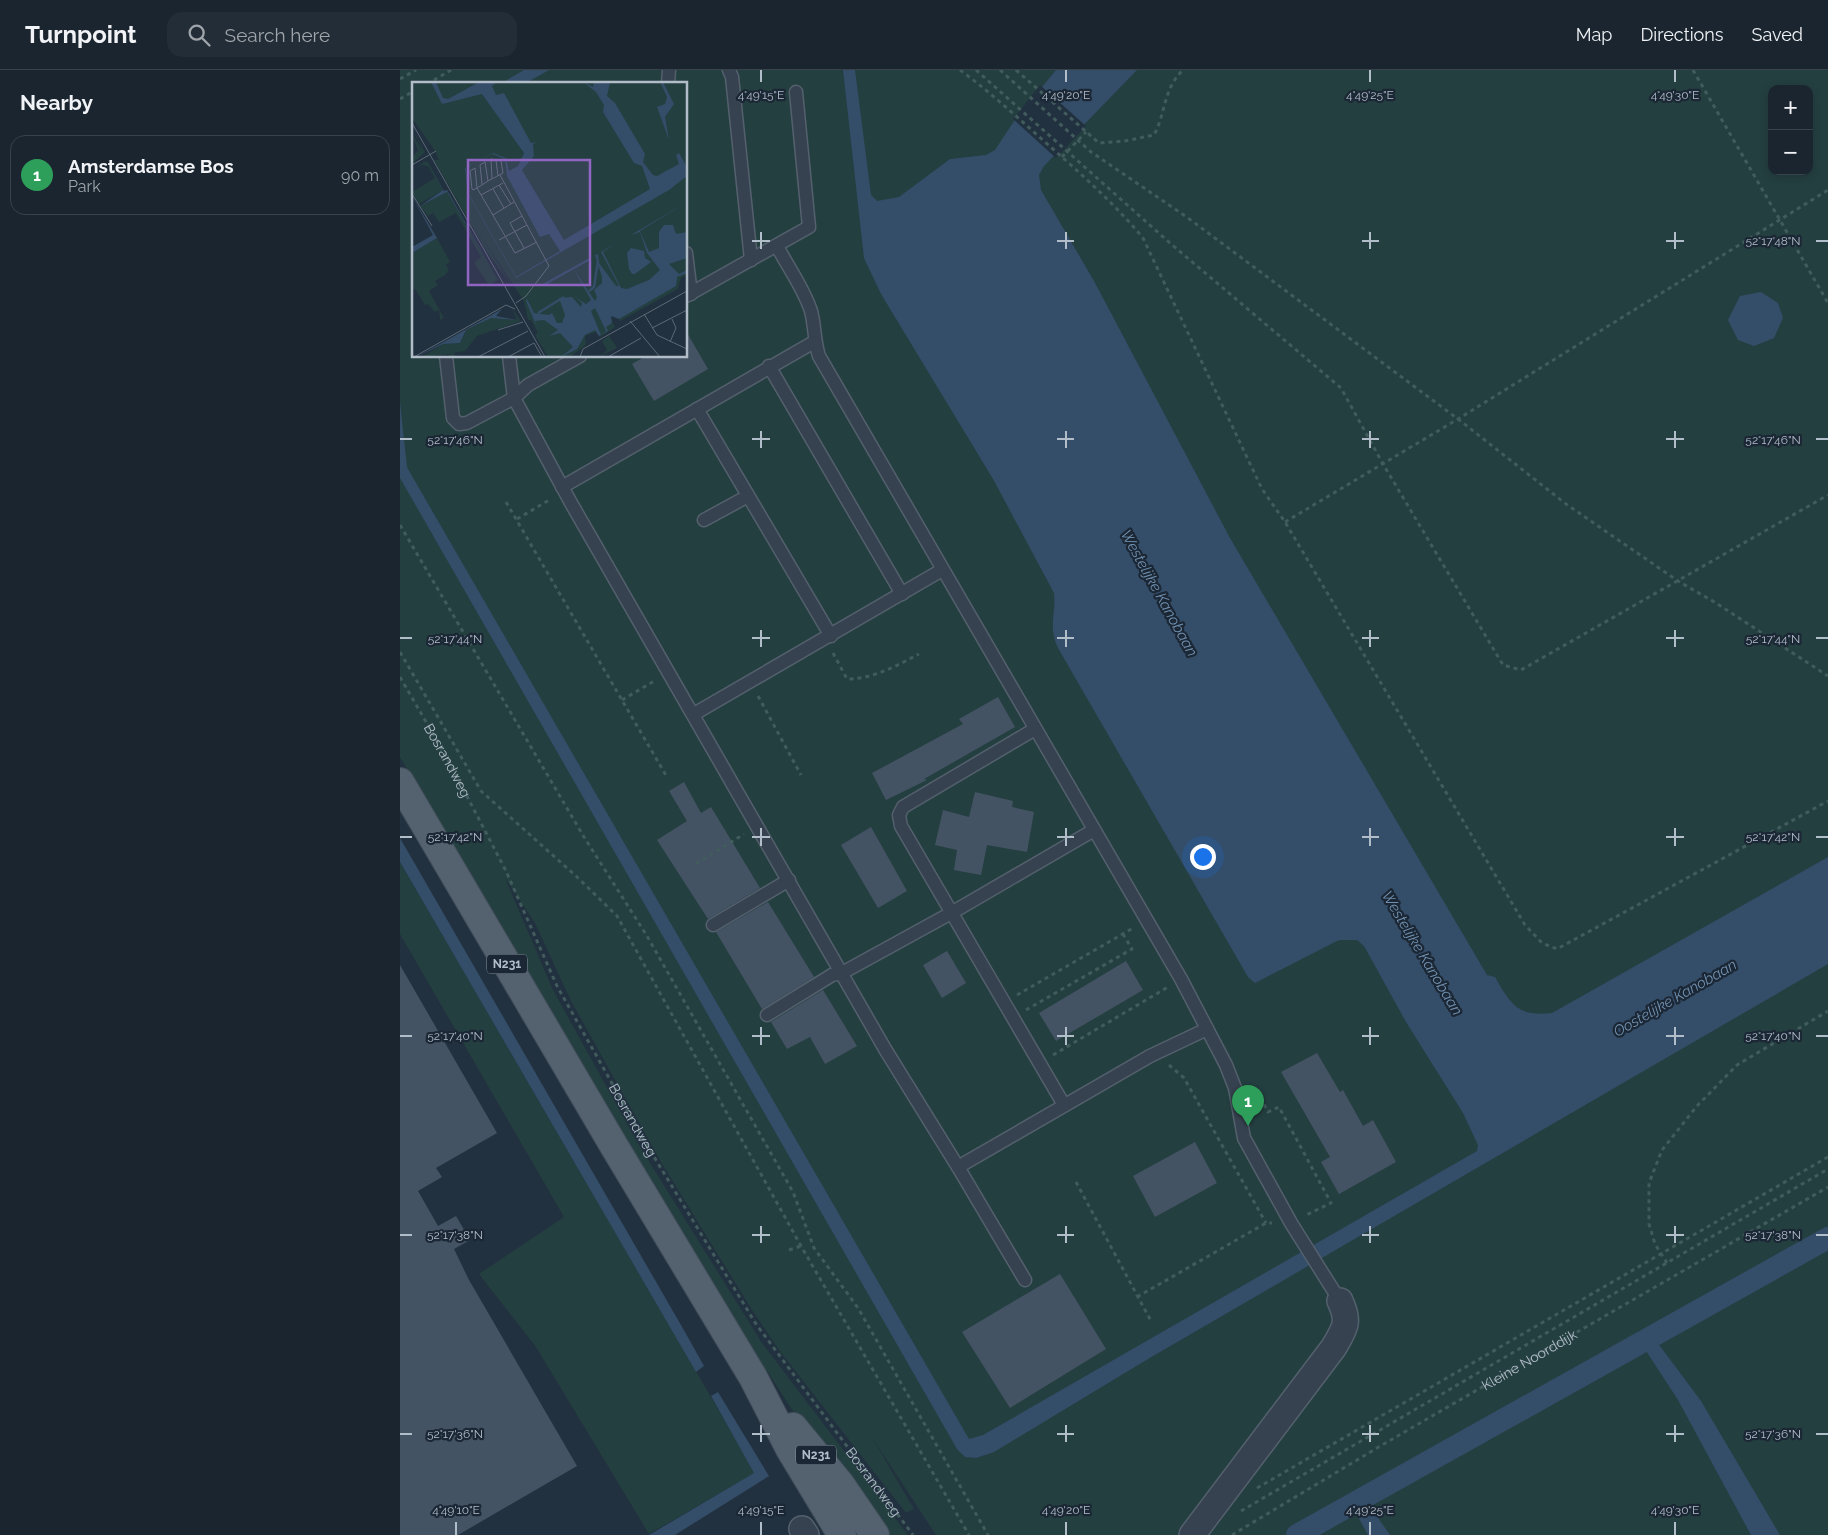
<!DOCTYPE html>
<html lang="en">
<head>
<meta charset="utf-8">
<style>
  body { margin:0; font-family:Raleway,sans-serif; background:#232d37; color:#f1f3f6 }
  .controls { position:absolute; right:15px; top:15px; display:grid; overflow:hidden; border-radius:10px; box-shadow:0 2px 8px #0003 }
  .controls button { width:45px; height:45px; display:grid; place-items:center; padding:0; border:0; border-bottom:1px solid #38424b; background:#1a252f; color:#f1f3f6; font:25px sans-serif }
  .you { position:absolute; left:802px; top:786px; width:18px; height:18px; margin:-12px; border:4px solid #fff; border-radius:50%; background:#1a73e8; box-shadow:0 0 0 8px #1a73e833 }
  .badge { display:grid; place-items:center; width:32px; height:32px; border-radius:50%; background:#ea580c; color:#fff; font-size:16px; font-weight:700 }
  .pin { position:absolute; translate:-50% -41px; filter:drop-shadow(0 1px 2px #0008) }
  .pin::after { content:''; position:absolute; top:26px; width:18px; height:15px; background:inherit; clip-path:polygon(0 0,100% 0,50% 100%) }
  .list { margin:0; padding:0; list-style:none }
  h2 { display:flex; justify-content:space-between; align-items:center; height:65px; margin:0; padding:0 20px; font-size:21px }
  h2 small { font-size:16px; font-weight:400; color:#9fa5aa }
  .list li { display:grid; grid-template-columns:32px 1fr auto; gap:15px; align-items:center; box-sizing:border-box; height:80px; margin:0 10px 10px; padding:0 10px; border:1px solid #38424b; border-radius:15px }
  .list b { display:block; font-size:19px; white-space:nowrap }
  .list p { margin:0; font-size:16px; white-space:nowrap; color:#9fa5aa }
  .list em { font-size:16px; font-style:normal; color:#9fa5aa }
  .icon { flex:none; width:28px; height:28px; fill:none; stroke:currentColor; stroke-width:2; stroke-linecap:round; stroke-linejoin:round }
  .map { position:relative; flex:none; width:1428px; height:1465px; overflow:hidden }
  header { display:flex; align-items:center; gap:30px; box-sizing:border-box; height:70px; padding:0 25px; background:#1a252f; border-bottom:1px solid #38424b }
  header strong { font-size:24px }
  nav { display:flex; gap:28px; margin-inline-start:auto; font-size:18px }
  .search { width:350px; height:45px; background:#232d37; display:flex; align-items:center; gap:12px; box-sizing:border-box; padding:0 18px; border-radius:15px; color:#9fa5aa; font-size:19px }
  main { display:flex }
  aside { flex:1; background:#1a252f }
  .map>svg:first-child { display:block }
</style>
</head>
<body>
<header>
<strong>Turnpoint</strong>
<div class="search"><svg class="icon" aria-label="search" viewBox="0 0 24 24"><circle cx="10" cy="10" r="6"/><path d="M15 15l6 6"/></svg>Search here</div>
<nav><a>Map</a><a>Directions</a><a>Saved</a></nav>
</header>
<main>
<aside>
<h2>Nearby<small></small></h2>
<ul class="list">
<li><span class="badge" style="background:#2e9e5b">1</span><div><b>Amsterdamse Bos</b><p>Park</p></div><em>90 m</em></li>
</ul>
</aside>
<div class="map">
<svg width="1428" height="1465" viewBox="0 0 1428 1465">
  <rect width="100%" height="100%" fill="#22313f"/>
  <g fill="#243f40" fill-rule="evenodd">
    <path d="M 0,0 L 1428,0 L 1428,1465 L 536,1465 L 473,1369 L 514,1439 L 506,1443 L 379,1280 L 352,1240 L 261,1092 L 171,931 L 135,853 L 105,808 L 153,920 L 240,1077 L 362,1273 L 508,1465 L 491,1465 L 470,1444 L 406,1361 L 352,1278 L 230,1083 L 0,687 ZM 14,14 L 286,14 L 286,286 L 14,286 ZM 1372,19 L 1409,19 L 1409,101 L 1372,101 Z"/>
    <polygon points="0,792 355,1403 249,1464 136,1277 79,1204 164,1147 0,864"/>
  </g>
  <g fill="#344d68">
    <polygon points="124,0 149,0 124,14 100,14"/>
    <path d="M 443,0 L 455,0 L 471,125 L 477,131 L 499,127 L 550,89 L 586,85 L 595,80 L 614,51 L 656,0 L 737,0 L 644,96 L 639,105 L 641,120 L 694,211 L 830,468 L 1087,905 L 1095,907 C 1111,935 1118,947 1152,943 L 1428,787 L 1428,894 L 748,1289 L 594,1382 L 576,1388 L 565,1387 L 557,1379 L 0,408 L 0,332 L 7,397 L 12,406 L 569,1369 L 583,1365 L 1077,1081 L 1078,1075 L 1063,1043 L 1006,952 L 964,876 L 957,870 L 939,870 L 855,913 L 848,907 L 658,578 C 648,557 656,544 654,523 L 593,409 L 481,224 L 464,188 Z"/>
    <polygon points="1361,222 1378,233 1383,248 1374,268 1354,276 1338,270 1328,250 1340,226"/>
    <polygon points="0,768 285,1262 304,1296 296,1302 0,792"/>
    <polygon points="1248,1260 1301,1331 1380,1465 1351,1465 1278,1330 1237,1267"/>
    <polygon points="318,1322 369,1406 275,1465 249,1465 354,1403 311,1326"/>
    <polygon points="962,1425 990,1465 968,1465 950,1432"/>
  </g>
  <polygon fill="#22313f" points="640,15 686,56 656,88 613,49"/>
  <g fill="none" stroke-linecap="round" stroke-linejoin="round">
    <polyline stroke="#344d68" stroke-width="22" points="897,1465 1428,1168"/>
  </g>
  <g fill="#435363">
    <polygon points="286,261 308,299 254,331 232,294 246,286 286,286"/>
    <polygon points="598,627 615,657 524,709 527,710 486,730 472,703 563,654 559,649"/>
    <polygon points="284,712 301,743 311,737 360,818 308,849 257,770 287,751 269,721"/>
    <polygon points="575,722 613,731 612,737 634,742 627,782 587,775 581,805 554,800 557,780 535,775 543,740 569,747"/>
    <polygon points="471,757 507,821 478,838 441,775"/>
    <polygon points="368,832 414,907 362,939 316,862"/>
    <polygon points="547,881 566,913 542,928 523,895"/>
    <polygon points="726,891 743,920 656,971 639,943"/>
    <polygon points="0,895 97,1063 36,1098 42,1107 18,1121 38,1156 56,1146 70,1170 54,1179 69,1210 177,1396 58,1465 0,1465"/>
    <polygon points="423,920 457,976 425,994 410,967 387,979 371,952"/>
    <polygon points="917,983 940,1022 943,1020 963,1056 973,1050 996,1092 939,1124 921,1092 930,1087 881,1002"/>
    <polygon points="795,1072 817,1113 755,1147 733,1106"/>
    <polygon points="660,1204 706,1279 610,1338 562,1262"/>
  </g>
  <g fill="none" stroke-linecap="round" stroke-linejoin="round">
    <g stroke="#54606d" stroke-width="15">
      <g id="lane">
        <polyline points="329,0 332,7 351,190"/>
        <polyline points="268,14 269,0"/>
        <path d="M 377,176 C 388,197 404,219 411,241 C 415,256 414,271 419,286 L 781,909 L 826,995 L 835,1018 L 844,1068 L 891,1153 L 940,1231"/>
        <polyline points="286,183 291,224"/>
        <polyline points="286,226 409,157 396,22"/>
        <polyline points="46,286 53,348 59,354 67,353 114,328 128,315 180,286"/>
        <polyline points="109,286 114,328 171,433 485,979 558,1097 750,986 807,959"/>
        <polyline points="369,296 502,524"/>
        <polyline points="297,339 431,566"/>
        <polyline points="162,417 414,272"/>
        <polyline points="304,450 348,426"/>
        <polyline points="294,644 542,500"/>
        <polyline points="635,659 503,737 499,745 501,756 664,1035"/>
        <polyline points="313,855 389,810"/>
        <polyline points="367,945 432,905 442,903 553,842 694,760"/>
        <polyline points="558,1097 625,1210"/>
      </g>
    </g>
    <g stroke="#54606d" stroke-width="28">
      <g id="street">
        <polyline points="402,1459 406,1465"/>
        <path d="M 792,1465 L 934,1277 C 945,1258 950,1252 940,1231"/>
      </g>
    </g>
    <g stroke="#424e5b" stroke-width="30">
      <g id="primary">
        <polyline points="0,712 214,1076 353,1307 390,1379 442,1465"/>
        <polyline points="393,1357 440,1414 475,1465"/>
      </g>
    </g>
    <g stroke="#425c5d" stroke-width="3" stroke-dasharray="4 4" stroke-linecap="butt">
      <path d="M 560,0 C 590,22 617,47 645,72 C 680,103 714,133 743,168 L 862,419 L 885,452 L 1125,855 L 1142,873 L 1157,879 L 1428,731"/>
      <polyline points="576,0 771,174 941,318 983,394 1103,595 1121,600 1428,425"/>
      <polyline points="600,0 691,82 788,148 1058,349 1166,434 1278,511 1316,533 1428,606"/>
      <path d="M 616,0 L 699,73 L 725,71 L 754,65 C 766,43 763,19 783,0"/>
      <polyline points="1293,0 1428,233"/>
      <polyline points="0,9 16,0"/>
      <polyline points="27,14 51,0"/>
      <polyline points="0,29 14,21"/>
      <polyline points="662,87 686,62"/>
      <polyline points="106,432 267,707"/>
      <polyline points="117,449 151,429"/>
      <polyline points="885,452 1058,349 1428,120"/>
      <polyline points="0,455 184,767 247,866 393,1122 414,1178 458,1238 588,1465"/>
      <polyline points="0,582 81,721 176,806 217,846 401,1176 569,1465"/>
      <path d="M 433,583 L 447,609 C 473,609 496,596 519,584"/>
      <path id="s1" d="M 0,607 L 47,688 L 106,801 L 157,916 L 248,1077 L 356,1254 L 513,1465"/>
      <polyline points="358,626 401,705"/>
      <polyline points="222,630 256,610"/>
      <polyline points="296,794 344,764"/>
      <polyline points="617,925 733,858"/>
      <polyline points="626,940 732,879 723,864"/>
      <polyline points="653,985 768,917"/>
      <polyline points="769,995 784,1008 866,1153"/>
      <polyline points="854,1023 859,1025 868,1042 879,1037 931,1133 906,1145"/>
      <polyline points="676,1112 751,1251"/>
      <polyline points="389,1180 401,1176"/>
      <polyline points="1267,1193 1255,1174 1249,1154 1249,1113 1262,1080 1297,1036 1337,995 1428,941"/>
      <polyline points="737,1227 866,1153 872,1153"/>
      <polyline points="857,1418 1428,1087"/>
      <polyline points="841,1441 1428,1099"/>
      <path id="s2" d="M 832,1465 L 982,1375 L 1428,1117"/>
    </g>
    <use href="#lane" stroke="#36424f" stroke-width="12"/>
    <use href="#street" stroke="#36424f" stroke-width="25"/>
    <use href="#primary" stroke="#54616f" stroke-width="28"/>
  </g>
  <path fill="none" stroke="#b2bdca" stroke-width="2" d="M 361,0 L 361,12M 666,0 L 666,12M 970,0 L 970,12M 1275,0 L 1275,12M 361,162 L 361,179M 666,162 L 666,179M 970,162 L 970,179M 1275,162 L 1275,179M 352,171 L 370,171M 657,171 L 674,171M 962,171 L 979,171M 1266,171 L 1284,171M 1416,171 L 1428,171M 361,361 L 361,378M 666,361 L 666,378M 970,361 L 970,378M 1275,361 L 1275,378M 0,369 L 12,369M 352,369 L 370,369M 657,369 L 674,369M 962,369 L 979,369M 1266,369 L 1284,369M 1416,369 L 1428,369M 361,560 L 361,577M 666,560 L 666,577M 970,560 L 970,577M 1275,560 L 1275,577M 0,568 L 12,568M 352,568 L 370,568M 657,568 L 674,568M 962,568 L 979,568M 1266,568 L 1284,568M 1416,568 L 1428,568M 361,758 L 361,776M 666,758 L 666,776M 970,758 L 970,776M 1275,758 L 1275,776M 0,767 L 12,767M 352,767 L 370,767M 657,767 L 674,767M 962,767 L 979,767M 1266,767 L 1284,767M 1416,767 L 1428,767M 361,957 L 361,975M 666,957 L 666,975M 970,957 L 970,975M 1275,957 L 1275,975M 0,966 L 12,966M 352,966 L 370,966M 657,966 L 674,966M 962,966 L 979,966M 1266,966 L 1284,966M 1416,966 L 1428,966M 361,1156 L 361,1173M 666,1156 L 666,1173M 970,1156 L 970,1173M 1275,1156 L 1275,1173M 0,1165 L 12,1165M 352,1165 L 370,1165M 657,1165 L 674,1165M 962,1165 L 979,1165M 1266,1165 L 1284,1165M 1416,1165 L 1428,1165M 361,1355 L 361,1372M 666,1355 L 666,1372M 970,1355 L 970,1372M 1275,1355 L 1275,1372M 0,1364 L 12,1364M 352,1364 L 370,1364M 657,1364 L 674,1364M 962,1364 L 979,1364M 1266,1364 L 1284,1364M 1416,1364 L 1428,1364M 56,1452 L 56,1465M 361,1452 L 361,1465M 666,1452 L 666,1465M 970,1452 L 970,1465M 1275,1452 L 1275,1465"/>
  <g text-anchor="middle" stroke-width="4.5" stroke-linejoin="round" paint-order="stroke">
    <g fill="#1b2734" stroke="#85909d" stroke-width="1">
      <rect x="87" y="884.5" width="40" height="19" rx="4"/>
      <rect x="396" y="1375.5" width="40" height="19" rx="4"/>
    </g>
    <g font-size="12" font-weight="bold" fill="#b2bdca">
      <text x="107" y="898">N231</text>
      <text x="416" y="1389">N231</text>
    </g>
    <g font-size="14" fill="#b2bdca" stroke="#1b2734">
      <text dy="5" stroke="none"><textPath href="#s1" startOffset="96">Bosrandweg</textPath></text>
      <text dy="5" stroke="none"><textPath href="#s1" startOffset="501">Bosrandweg</textPath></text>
      <text dy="5" stroke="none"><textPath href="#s2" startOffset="345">Kleine Noorddijk</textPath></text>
      <text dy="5" stroke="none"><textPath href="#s1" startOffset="936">Bosrandweg</textPath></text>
    </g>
    <g font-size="15" font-style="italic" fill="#7090b0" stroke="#1b2734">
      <text transform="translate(759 523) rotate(61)" y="5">Westelijke Kanobaan</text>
      <text transform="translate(1022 883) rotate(59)" y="5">Westelijke Kanobaan</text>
      <text transform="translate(1275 928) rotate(-30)" y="5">Oostelijke Kanobaan</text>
    </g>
  </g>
  <g transform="translate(12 12)">
    <rect width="275" height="275" fill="#22313f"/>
    <path d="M 0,0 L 275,0 L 275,193 L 269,196 L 266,207 L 208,239 L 204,232 L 198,236 L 203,245 L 188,255 L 184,250 L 173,254 L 174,263 L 158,275 L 136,275 L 123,253 L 126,251 L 119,238 L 116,238 L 112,219 L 66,150 L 100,204 L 75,170 L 22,78 L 27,78 L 23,69 L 0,36 ZM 0,46 L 13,70 L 0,82 L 0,74 L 6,69 L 0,52 L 11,69 ZM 12,80 L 16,80 L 31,108 L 7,122 L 0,110 L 23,96 L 16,84 L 10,83 L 0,89 ZM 35,110 L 86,198 L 77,203 L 62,181 L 69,175 L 44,131 L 27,140 L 21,131 L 16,134 L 8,124 ZM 25,156 L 38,180 L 34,183 L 37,188 L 33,193 L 23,199 L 26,203 L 17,209 L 32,236 L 28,238 L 27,228 L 23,230 L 16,222 L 13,223 L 3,207 L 0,208 L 0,171 ZM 99,225 L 109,239 L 65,254 L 53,269 L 42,271 L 44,275 L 34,275 L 40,272 L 10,275 L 31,262 L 48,261 L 54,248 L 79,236 L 105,238 ZM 197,254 L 205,266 L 187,275 L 195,268 L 190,259 Z" fill="#243f40"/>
    <path d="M 19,0 L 24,0 L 31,16 L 36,17 L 67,0 L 85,0 L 80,4 L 84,13 L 92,11 L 119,61 L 125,60 L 121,62 L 122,74 L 110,88 L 152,158 L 238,107 L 230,84 L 222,81 L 191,30 L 192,23 L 184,10 L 171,0 L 181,5 L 182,0 L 198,0 L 195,14 L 203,21 L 233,72 L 231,80 L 241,93 L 245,94 L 267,82 L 264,73 L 267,71 L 275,85 L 275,94 L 257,108 L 104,196 L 56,112 L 53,86 L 81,71 L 94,76 L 97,89 L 106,84 L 112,71 L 70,12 L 30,22 ZM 80,72 L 93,77 L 95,94 L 128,155 L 137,152 L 148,169 L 104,195 L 56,111 L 54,85 ZM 248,0 L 251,0 L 262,22 L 253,35 L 257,58 L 245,25 L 253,22 L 255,15 ZM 16,81 L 32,109 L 35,108 L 81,189 L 35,110 L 8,124 L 31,108 ZM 0,114 L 25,156 L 0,171 L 0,165 L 21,153 ZM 275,120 L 228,149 L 237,170 L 247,166 L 247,150 L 252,143 L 261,143 L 264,152 L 275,150 L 275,176 L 257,182 L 267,192 L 275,188 L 275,191 L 265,195 L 264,204 L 207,237 L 199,234 L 200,241 L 194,245 L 196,249 L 187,254 L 183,248 L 173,253 L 165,267 L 149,275 L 161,265 L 148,251 L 137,254 L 146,248 L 132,238 L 123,239 L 127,250 L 114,219 L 115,217 L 122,231 L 137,233 L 140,231 L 145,241 L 150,241 L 153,233 L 147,216 L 160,215 L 169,225 L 170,221 L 163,215 L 174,222 L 179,218 L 161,186 L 183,219 L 185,215 L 182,208 L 190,201 L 190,195 L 183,173 L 186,172 L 187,181 L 204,204 L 207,204 L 189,170 L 203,162 L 191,170 L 209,206 L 215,207 L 237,198 L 248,188 L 235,171 L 228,150 L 219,153 ZM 183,226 L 194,249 L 189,253 L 179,229 ZM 219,166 L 232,169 L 233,176 L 239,180 L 223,192 L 220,192 L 217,187 L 215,171 ZM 90,227 L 84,234 L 105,238 L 79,236 L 54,248 L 48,261 L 31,262 L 5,275 Z" fill="#344d68" fill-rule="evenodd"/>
    <path fill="none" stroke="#344d68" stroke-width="2.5" d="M 131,203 L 178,177M 177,209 L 182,205 L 186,179M 126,231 L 152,215"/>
    <path fill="none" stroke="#5c6977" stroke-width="1" d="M 0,41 L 133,275M 89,79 L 91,91 L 76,99 L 65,106 L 61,108 L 60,107 L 58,89 L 63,86 L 65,106 L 103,171 L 125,160M 0,83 L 24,69M 88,93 L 137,184 L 114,214 L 104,221M 80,97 L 79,77 L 84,78 L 86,94M 70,102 L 68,83 L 73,80 L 76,99M 87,103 L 99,122M 81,107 L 92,126M 0,112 L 20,144M 69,113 L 91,101M 81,133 L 102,120M 110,134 L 98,141 L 112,166M 87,158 L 115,143M 232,232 L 245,253 L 275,267M 218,239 L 248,275M 240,246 L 275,228M 86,248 L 111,240M 258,260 L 264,246 L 260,237M 122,261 L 130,275M 2,275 L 94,223 L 103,227M 66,275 L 116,249M 96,275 L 122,261M 168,275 L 171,267 L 275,209M 196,275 L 229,256"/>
    <path fill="#9166c3" fill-opacity="0.15" stroke="#9166c3" stroke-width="2.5" d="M 56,78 L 178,78 L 178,203 L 56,203 Z"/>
    <rect width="275" height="275" fill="none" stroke="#b2bdca" stroke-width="2.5"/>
  </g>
  <g font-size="12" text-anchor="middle" fill="#b2bdca" stroke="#1b2734" stroke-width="4.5" stroke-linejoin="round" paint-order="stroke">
    <text x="361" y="29">4°49'15"E</text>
    <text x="666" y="29">4°49'20"E</text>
    <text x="970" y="29">4°49'25"E</text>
    <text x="1275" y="29">4°49'30"E</text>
    <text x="1373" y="175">52°17'48"N</text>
    <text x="55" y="374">52°17'46"N</text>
    <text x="1373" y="374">52°17'46"N</text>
    <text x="55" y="573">52°17'44"N</text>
    <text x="1373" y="573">52°17'44"N</text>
    <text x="55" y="771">52°17'42"N</text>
    <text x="1373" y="771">52°17'42"N</text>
    <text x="55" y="970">52°17'40"N</text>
    <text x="1373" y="970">52°17'40"N</text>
    <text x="55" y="1169">52°17'38"N</text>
    <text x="1373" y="1169">52°17'38"N</text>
    <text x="55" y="1368">52°17'36"N</text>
    <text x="1373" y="1368">52°17'36"N</text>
    <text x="56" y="1444">4°49'10"E</text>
    <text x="361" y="1444">4°49'15"E</text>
    <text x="666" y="1444">4°49'20"E</text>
    <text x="970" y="1444">4°49'25"E</text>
    <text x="1275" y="1444">4°49'30"E</text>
  </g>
</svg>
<div class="controls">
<button>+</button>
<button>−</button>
</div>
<div class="you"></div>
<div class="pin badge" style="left:848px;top:1056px;background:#2e9e5b">1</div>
</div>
</main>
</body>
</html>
